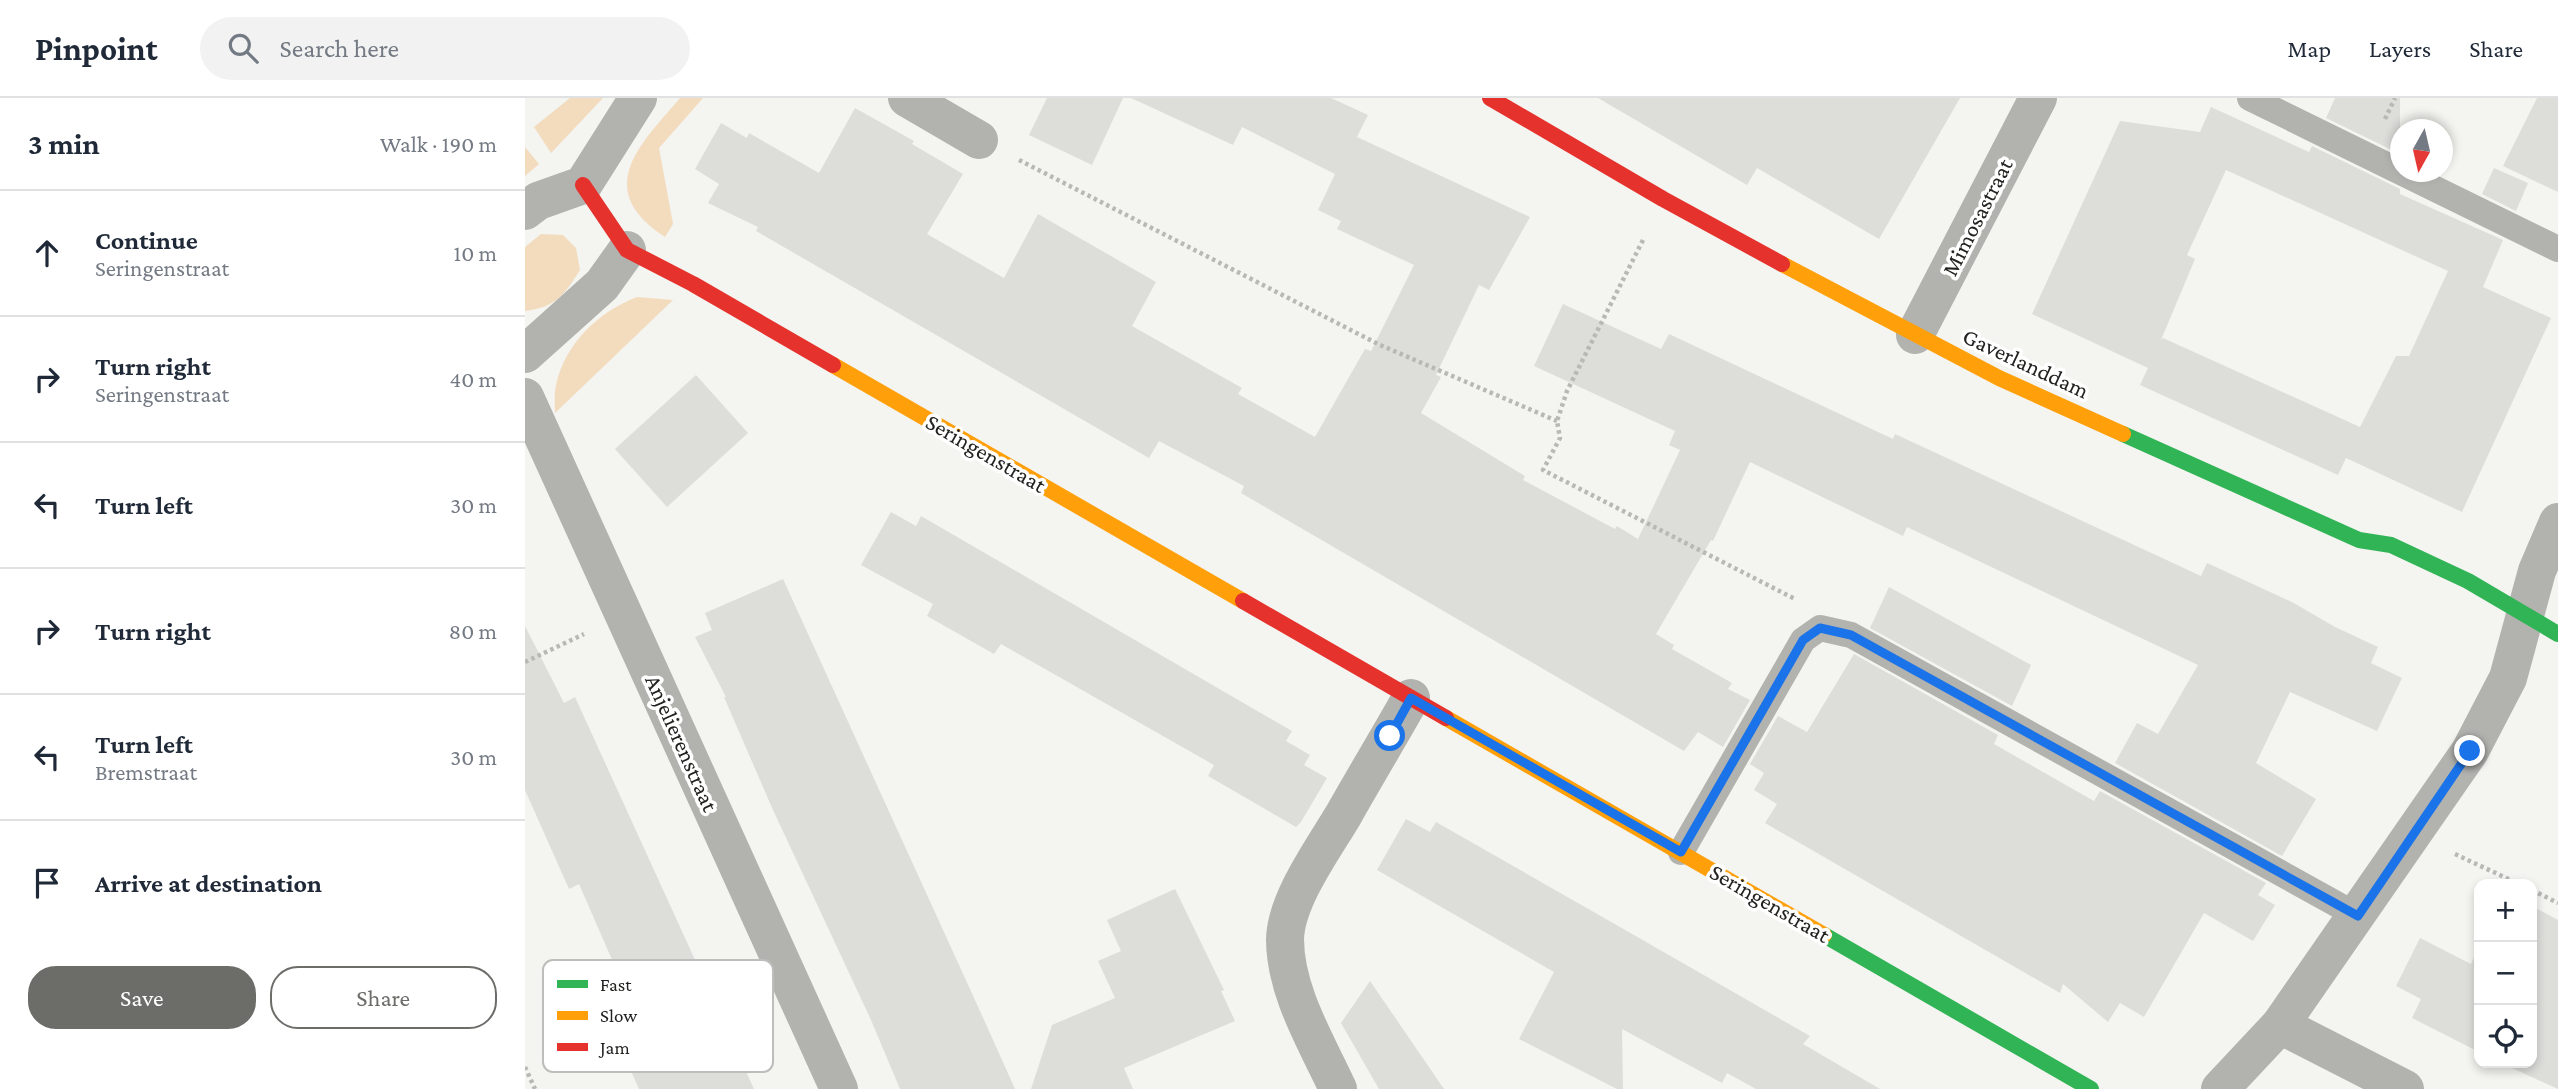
<!DOCTYPE html>
<html lang="en">
<head>
<meta charset="utf-8">
<style>
  body { margin:0; font-family:"Crimson Pro",serif; background:#f2f2f3; color:#1f2937 }
  .controls { position:absolute; right:21px; bottom:21px; display:grid; overflow:hidden; border-radius:14px; box-shadow:0 4px 10px #0003 }
  .controls button { width:63px; height:63px; display:grid; place-items:center; padding:0; border:0; border-bottom:2px solid #e0e1e3; background:#fff; color:#1f2937; font:35px sans-serif }
  .compass { position:absolute; left:1865px; top:21px; width:63px; height:63px; border-radius:50%; background:#fff; box-shadow:0 4px 10px #0003; rotate:188deg }
  .stop { position:absolute; width:21px; height:21px; margin:-16px; border:5px solid #1a73e8; border-radius:50%; background:#fff }
  .stop.end { background:#1a73e8; border-color:#fff; box-shadow:0 2px 7px #0008 }
  .list { margin:0; padding:0; list-style:none }
  h2 { display:flex; justify-content:space-between; align-items:center; height:91px; margin:0; padding:0 28px; font-size:30px }
  h2 small { font-size:23px; font-weight:400; color:#747a83 }
  .list li { display:grid; grid-template-columns:46px 1fr auto; gap:21px; align-items:center; box-sizing:border-box; height:126px; padding:0 28px; border-top:2px solid #e0e1e3 }
  .list b { display:block; font-size:26px; white-space:nowrap }
  .list p { margin:0; font-size:23px; white-space:nowrap; color:#747a83 }
  .list em { font-size:23px; font-style:normal; color:#747a83 }
  .actions { display:flex; gap:14px; padding:21px 28px }
  .actions a { flex:1; padding:16px 0; border:2px solid #6c6c69; border-radius:28px; text-align:center; font-size:24px; color:#6c6c69 }
  .actions .main { background:#6c6c69; color:#fff }
  .icon { flex:none; width:38px; height:38px; fill:none; stroke:currentColor; stroke-width:2; stroke-linecap:round; stroke-linejoin:round }
  .map { position:relative; flex:none; width:2033px; height:991px; overflow:hidden }
  header { display:flex; align-items:center; gap:42px; box-sizing:border-box; height:98px; padding:0 35px; background:#fff; border-bottom:2px solid #e0e1e3 }
  header strong { font-size:33px }
  nav { display:flex; gap:38px; margin-inline-start:auto; font-size:24px }
  .search { width:490px; height:63px; background:#f2f2f3; display:flex; align-items:center; gap:18px; box-sizing:border-box; padding:0 24px; border-radius:38px; color:#747a83; font-size:26px }
  main { display:flex }
  aside { flex:1; background:#fff }
  .map>svg:first-child { display:block }
</style>
</head>
<body>
<header>
<strong>Pinpoint</strong>
<div class="search"><svg class="icon" aria-label="search" viewBox="0 0 24 24"><circle cx="10" cy="10" r="6"/><path d="M15 15l6 6"/></svg>Search here</div>
<nav><a>Map</a><a>Layers</a><a>Share</a></nav>
</header>
<main>
<aside>
<h2>3 min<small>Walk · 190 m</small></h2>
<ul class="list">
<li><svg class="icon" aria-label="ahead" viewBox="0 0 24 24"><path d="M12 20V5M6 11l6-6 6 6"/></svg><div><b>Continue</b><p>Seringenstraat</p></div><em>10 m</em></li>
<li><svg class="icon" aria-label="right" viewBox="0 0 24 24"><path d="M7 20v-9h11M14 6l5 5-5 5"/></svg><div><b>Turn right</b><p>Seringenstraat</p></div><em>40 m</em></li>
<li><svg class="icon" aria-label="left" viewBox="0 0 24 24"><path d="M17 20v-9H6M10 6l-5 5 5 5"/></svg><div><b>Turn left</b></div><em>30 m</em></li>
<li><svg class="icon" aria-label="right" viewBox="0 0 24 24"><path d="M7 20v-9h11M14 6l5 5-5 5"/></svg><div><b>Turn right</b></div><em>80 m</em></li>
<li><svg class="icon" aria-label="left" viewBox="0 0 24 24"><path d="M17 20v-9H6M10 6l-5 5 5 5"/></svg><div><b>Turn left</b><p>Bremstraat</p></div><em>30 m</em></li>
<li><svg class="icon" aria-label="arrive" viewBox="0 0 24 24"><path d="M6 21V4h12l-3 4 3 4H6"/></svg><div><b>Arrive at destination</b></div></li>
</ul>
<div class="actions"><a class="main">Save</a><a>Share</a></div>
</aside>
<div class="map">
<svg width="2033" height="991" viewBox="0 0 2033 991">
  <rect width="100%" height="100%" fill="#f4f4f0"/>
  <g fill="#f3dbbd">
    <polygon points="45,0 78,0 26,55 9,29"/>
    <path d="M 155,0 L 178,0 L 134,50 L 148,126 L 140,139 C 67,91 115,47 155,0 Z"/>
    <polygon points="0,49 14,66 0,78"/>
    <path d="M 16,136 L 38,137 L 51,150 L 55,172 C 39,197 31,209 0,213 L 0,149 Z"/>
    <path d="M 112,199 L 148,202 L 30,315 C 30,306 29,296 31,287 C 40,246 73,214 112,199 Z"/>
  </g>
  <g fill="#ddddda" fill-rule="evenodd">
    <polygon points="522,0 598,0 567,67 504,37"/>
    <polygon points="606,0 806,0 843,17 832,39 1005,119 964,192 954,187 911,277 916,279 896,315 1000,378 998,382 1090,431 1092,428 1113,441 1155,352 1144,347 1150,333 1009,268 1038,206 1136,251 1144,236 1368,341 1370,336 1676,478 1682,465 1767,504 1810,529 1853,549 1846,565 1877,580 1852,633 1765,594 1731,665 1791,701 1757,758 1590,665 1612,625 1633,636 1673,567 1382,429 1378,438 1225,364 1188,443 1186,442 1131,536 1149,547 1147,551 1207,585 1203,591 1225,602 1198,649 1173,634 1159,653 716,395 719,388 634,343 624,360 231,133 233,129 183,105 194,86 170,71 196,25 222,40 224,35 294,75 330,10 389,43 387,46 438,76 402,136 479,180 513,116 631,184 607,228 717,290 713,296 790,339 840,251 846,253 889,167 812,131 816,123 793,112 810,76 717,29 708,47"/>
    <polygon points="1073,0 1435,0 1354,141 1232,70 1222,87"/>
    <polygon points="1810,0 1875,0 1875,56 1801,20"/>
    <polygon points="2012,0 2033,0 2033,94 1978,68"/>
    <path d="M 1686,9 L 1784,54 L 1787,48 L 1875,91 L 1875,96 L 1978,142 L 1958,189 L 2026,220 L 1937,414 L 1821,360 L 1813,377 L 1615,287 L 1623,270 L 1507,216 L 1595,23 L 1675,34 ZM 1701,72 L 1923,173 L 1884,258 L 1871,258 L 1830,339 L 1835,329 L 1638,240 L 1636,242 L 1670,161 L 1662,157 Z"/>
    <polygon points="1969,70 2003,85 1991,113 1957,96"/>
    <polygon points="171,277 223,335 142,409 90,351"/>
    <polygon points="366,414 391,428 396,418 767,633 761,643 785,657 779,667 802,680 776,724 771,729 683,678 689,667 476,546 469,556 402,518 408,506 336,467"/>
    <polygon points="258,481 460,924 490,991 375,991 346,922 248,712 199,599 201,599 170,539 187,532 180,515"/>
    <polygon points="1364,489 1506,567 1487,608 1345,530"/>
    <polygon points="0,528 39,605 50,599 229,991 114,991 64,877 88,864 54,786 44,791 0,692"/>
    <polygon points="1329,556 1473,637 1469,646 1569,703 1575,693 1741,785 1733,797 1750,807 1728,843 1679,815 1619,919 1595,905 1583,924 1538,886 1535,895 1240,725 1252,706 1229,692 1239,675 1225,666 1253,618 1282,634"/>
    <polygon points="881,721 905,734 911,724 1095,829 1285,938 1278,946 1355,991 1231,991 1202,975 1197,985 1097,931 1098,991 1092,991 994,941 1029,874 852,772"/>
    <polygon points="650,791 699,892 696,893 710,923 599,970 608,991 506,991 527,927 590,900 573,863 596,853 582,822"/>
    <polygon points="2007,808 2033,822 2033,991 1976,965 2007,965"/>
    <polygon points="1895,840 1946,866 1954,848 1954,954 1887,920 1896,901 1871,888"/>
    <polygon points="845,883 919,991 854,991 816,925"/>
  </g>
  <g fill="none" stroke-linecap="round" stroke-linejoin="round">
    <g stroke="#b8b8b5" stroke-width="4.5" stroke-dasharray="3.5 3.5" stroke-linecap="butt">
      <polyline points="1860,21 1870,0"/>
      <polyline points="494,62 855,247 1032,323"/>
      <polyline points="1118,142 1042,293 1032,323 1035,340 1018,372 1270,501"/>
      <polyline points="0,564 59,536"/>
      <polyline points="1930,756 1994,786"/>
      <polyline points="2007,792 2033,805"/>
      <polyline points="0,969 10,991"/>
    </g>
    <g stroke="#b2b2af" stroke-width="26">
      <polyline points="1725,0 2033,151"/>
      <polyline points="1156,754 1278,542 1295,530 1326,537 1833,818"/>
    </g>
    <g stroke="#b2b2af" stroke-width="38">
      <polyline points="382,0 454,42"/>
      <polyline points="0,113 13,103 58,87 113,0"/>
      <polyline points="1390,237 1513,0"/>
      <polyline points="0,256 77,187 102,152"/>
      <polyline points="0,299 314,991"/>
      <polyline points="1755,927 1880,991"/>
      <path d="M 813,991 C 792,945 760,894 760,841 C 761,801 799,750 819,716 C 841,677 864,639 886,600"/>
      <polyline points="1695,991 1755,927 1945,653 1983,580 2012,473 2033,424"/>
    </g>
    <g stroke="#30b455" stroke-width="16">
      <polyline points="1598,336 1834,442 1866,447 1943,483 2033,536"/>
      <polyline points="1299,837 1566,991"/>
    </g>
    <g stroke="#ff9f0a" stroke-width="16">
      <polyline points="1257,166 1474,280 1598,336"/>
      <polyline points="308,267 718,503"/>
      <polyline points="921,620 1299,837"/>
    </g>
    <g stroke="#e5322d" stroke-width="16">
      <polyline points="965,0 1138,101 1257,166"/>
      <polyline points="58,87 102,152 168,186 308,267"/>
      <polyline points="718,503 921,620"/>
    </g>
  </g>
  <g fill="none" stroke-linecap="round" stroke-linejoin="round">
    <polyline stroke="#1a73e8" stroke-width="9" points="865,638 886,600 1156,754 1278,542 1295,530 1326,537 1833,818 1945,653"/>
  </g>
  <g text-anchor="middle" stroke-width="7" stroke-linejoin="round" paint-order="stroke">
    <g font-size="23" fill="#222220" stroke="#fff">
      <text transform="translate(1452 119) rotate(-63)" y="8">Mimosastraat</text>
      <text transform="translate(1501 265) rotate(25)" y="8">Gaverlanddam</text>
      <text transform="translate(461 355) rotate(30)" y="8">Seringenstraat</text>
      <text transform="translate(157 645) rotate(66)" y="8">Anjelierenstraat</text>
      <text transform="translate(1245 805) rotate(30)" y="8">Seringenstraat</text>
    </g>
  </g>
  <rect x="18" y="862" width="230" height="112" rx="10" fill="#fff" stroke="#bdbdbc" stroke-width="2"/>
  <rect x="32" y="882" width="31" height="8" fill="#30b455"/>
  <rect x="32" y="913" width="31" height="9" fill="#ff9f0a"/>
  <rect x="32" y="945" width="31" height="8" fill="#e5322d"/>
  <g font-size="19" fill="#222220">
    <text x="75" y="893">Fast</text>
    <text x="75" y="924">Slow</text>
    <text x="75" y="956">Jam</text>
  </g>
</svg>
<div class="controls">
<button>+</button>
<button>−</button>
<button><svg class="icon" aria-label="locate" viewBox="0 0 24 24"><circle cx="12" cy="12" r="6"/><path d="M12 2v4M12 18v4M2 12h4M18 12h4"/></svg></button>
</div>
<svg class="compass" viewBox="-18 -18 36 36"><path d="M0-13l5 13h-10z" fill="#e53935"/><path d="M0 13l5-13h-10z" fill="#747a83"/></svg>
<div class="stop" style="left:865px;top:638px"></div>
<div class="stop end" style="left:1945px;top:653px"></div>
</div>
</main>
</body>
</html>
